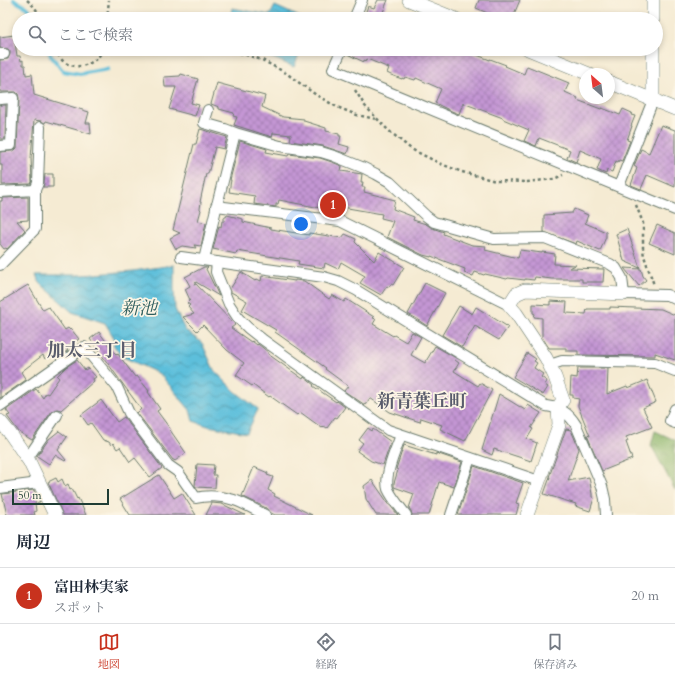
<!DOCTYPE html>
<html lang="ja">
<head>
<meta charset="utf-8">
<style>
  body { margin:0; font-family:Cardo,"Noto Serif JP",serif; background:#f2f2f3; color:#1f2937 }
  .compass { position:absolute; left:579px; top:68px; width:36px; height:36px; border-radius:50%; background:#fff; box-shadow:0 2px 6px #0003; rotate:332deg }
  .scale { position:absolute; left:12px; bottom:10px; width:97px; box-sizing:border-box; padding-left:4px; border:2px solid #1f3d34; border-top:0; font-size:11px; line-height:14px; white-space:nowrap; color:#1f3d34; -webkit-text-stroke:3px #fcf5e5; paint-order:stroke }
  .you { position:absolute; left:301px; top:224px; width:14px; height:14px; margin:-10px; border:3px solid #fff; border-radius:50%; background:#1a73e8; box-shadow:0 0 0 6px #1a73e833 }
  .badge { display:grid; place-items:center; width:26px; height:26px; border-radius:50%; background:#c8321e; color:#fff; font-size:13px; font-weight:700 }
  .pin { position:absolute; translate:-50% -50%; border:2px solid #fff; box-shadow:0 1px 4px #0006 }
  .list { margin:0; padding:0; list-style:none }
  h2 { display:flex; justify-content:space-between; align-items:center; height:52px; margin:0; padding:0 16px; font-size:17px }
  h2 small { font-size:13px; font-weight:400; color:#747a83 }
  .list li { display:grid; grid-template-columns:26px 1fr auto; gap:12px; align-items:center; box-sizing:border-box; height:56px; padding:0 16px; border-top:1px solid #e0e1e3 }
  .list b { display:block; font-size:15px; white-space:nowrap }
  .list p { margin:0; font-size:13px; white-space:nowrap; color:#747a83 }
  .list em { font-size:13px; font-style:normal; color:#747a83 }
  .icon { flex:none; width:22px; height:22px; fill:none; stroke:currentColor; stroke-width:2; stroke-linecap:round; stroke-linejoin:round }
  .map { position:relative; flex:none; width:675px; height:515px; overflow:hidden }
  .search { position:absolute; background:#fff; box-shadow:0 2px 6px #0003; left:12px; right:12px; top:12px; height:44px; display:flex; align-items:center; gap:10px; box-sizing:border-box; padding:0 14px; border-radius:22px; color:#747a83; font-size:15px }
  .sheet { height:108px; background:#fff }
  nav { display:flex; justify-content:space-around; align-items:center; box-sizing:border-box; height:56px; border-top:1px solid #e0e1e3; background:#fff; font-size:11px; color:#747a83 }
  nav a { display:grid; justify-items:center; gap:2px }
  nav .on { color:#c8321e }
  .map>svg:first-child { display:block }
</style>
</head>
<body>
<div class="map">
<svg width="675" height="515" viewBox="0 0 675 515">
  <defs>
    <pattern id="forest-crowns" width="20" height="18" patternUnits="userSpaceOnUse"><rect width="20" height="18" fill="#8db66c"/><path d="M2 6a3 3 0 1 1 6 0M12 15a3 3 0 1 1 6 0" fill="none" stroke="#73955a"/></pattern>
    <pattern id="water-waves" width="16" height="10" patternUnits="userSpaceOnUse"><rect width="16" height="10" fill="#5dbfdb"/><path d="M0 5q4-4 8 0t8 0" fill="none" stroke="#4c9cb2"/></pattern>
    <pattern id="building-cross-hatch" width="8" height="8" patternUnits="userSpaceOnUse"><rect width="8" height="8" fill="#c496d4"/><path d="M0 0l8 8M0 8l8-8" fill="none" stroke="#9f7cad"/></pattern>
  </defs>
  <rect width="100%" height="100%" fill="#fcf5e5"/>
  <filter id="ink" filterUnits="userSpaceOnUse"><feTurbulence type="fractalNoise" baseFrequency=".025" numOctaves="2"/><feDisplacementMap in="SourceGraphic" scale="8" xChannelSelector="R" yChannelSelector="G"/><feConvolveMatrix kernelMatrix="1 2 1 2 8 2 1 2 1" color-interpolation-filters="sRGB"/></filter>
  <filter id="wash" filterUnits="userSpaceOnUse"><feTurbulence type="fractalNoise" baseFrequency=".012" numOctaves="4" result="noise"/><feDisplacementMap in="SourceGraphic" scale="16" xChannelSelector="R" yChannelSelector="G"/><feGaussianBlur stdDeviation="0.9" result="paint"/><feColorMatrix in="noise" values="0 0 0 0 0 0 0 0 0 0 0 0 0 0 0 0 0 1.4 0 .05"/><feComposite in="paint" operator="in"/></filter>
  <g filter="url(#wash)">
    <rect width="100%" height="100%" fill="#f5ebd3"/>
    <polygon fill="url(#forest-crowns)" stroke="#567a50" points="655,431 675,440 675,490 651,445"/>
    <g fill="url(#water-waves)" stroke="#3e7e88">
      <polygon points="275,6 304,19 230,19 232,8 270,15"/>
      <polygon points="261,49 301,49 294,67 261,53"/>
      <polygon points="174,265 174,288 175,309 185,330 202,343 214,370 236,392 258,409 247,433 208,426 193,421 190,410 160,374 121,356 113,344 116,341 105,323 72,312 40,283 36,275 83,275 133,271"/>
    </g>
    <g fill="none" stroke-linecap="round" stroke-linejoin="round">
      <g stroke="#5dbfdb" stroke-width="4">
        <polyline points="14,0 28,8 34,19"/>
        <polyline points="48,49 51,56 63,71 80,74 108,69"/>
      </g>
    </g>
    <g id="blocks">
      <g fill="url(#building-cross-hatch)">
        <polygon points="378,0 388,0 383,12 400,19 363,19 368,6 374,8"/>
        <polygon points="479,0 520,0 512,19 501,19 476,8"/>
        <polygon points="14,35 17,56 20,56 21,61 23,60 23,65 25,65 26,75 32,74 34,95 89,112 86,123 90,123 91,134 46,121 45,123 41,121 34,120 31,158 32,182 31,184 2,185 2,165 0,165 0,152 12,151 15,150 17,148 19,98 18,94 16,92 0,92 0,60 8,59 10,54 10,51 8,49 0,48 0,37"/>
        <polygon points="348,49 470,49 469,52 490,60 490,59 506,65 505,66 524,74 527,66 569,83 565,92 578,98 577,100 601,109 602,108 620,115 623,109 632,113 631,115 635,116 631,126 632,126 627,140 630,141 622,161 619,160 618,162 616,161 612,172 607,170 606,174 597,170 601,159 580,150 576,162 567,158 570,150 539,138 536,146 524,141 529,130 503,119 503,118 463,103 459,114 449,110 435,103 441,89 416,78 415,80 405,77 404,79 402,78 402,79 391,75 387,73 389,68 367,59 366,61 364,60 364,62 347,54"/>
        <polygon points="181,74 198,79 191,103 199,105 195,116 169,109 176,87 165,87 164,77 180,76"/>
        <polygon points="217,83 265,96 262,107 283,117 304,119 304,121 326,128 326,131 339,134 339,136 341,136 339,144 349,147 347,154 323,146 290,141 291,135 273,133 272,137 234,125 237,117 233,116 234,113 219,109 219,107 211,104"/>
        <polygon points="0,105 6,105 5,139 0,139"/>
        <polygon points="661,125 675,130 675,187 647,175 641,189 631,185 637,168 634,166 641,149 649,153"/>
        <polygon points="200,129 227,137 224,149 215,147 208,174 206,174 200,202 201,202 200,209 201,210 198,221 206,223 201,246 194,245 196,248 182,246 176,249 170,238 180,233 173,230 190,160 194,144 196,144"/>
        <polygon points="240,141 267,149 266,152 288,156 289,154 320,158 332,162 342,166 341,171 362,174 361,182 363,182 362,187 365,187 364,192 395,200 393,209 414,217 413,220 426,224 432,228 444,232 443,234 472,245 486,246 485,250 518,258 520,250 542,253 542,252 555,254 554,264 576,265 569,268 604,269 603,282 582,282 582,279 552,279 535,277 534,280 525,279 525,280 508,278 507,279 485,274 484,275 475,272 473,276 464,273 465,269 431,256 431,257 423,255 387,237 393,221 381,218 382,214 342,207 341,212 279,200 278,204 276,204 276,207 254,204 255,196 229,192 231,180 230,180"/>
        <polygon points="45,174 53,174 53,187 43,187 44,183"/>
        <polygon points="28,197 28,220 17,221 25,230 7,249 6,248 4,249 0,244 0,201 2,201 2,198"/>
        <polygon points="574,209 588,215 585,223 606,232 606,237 600,251 577,241 576,244 544,232 544,215 572,213"/>
        <polygon points="227,215 243,219 243,222 271,228 271,229 309,235 309,233 342,238 345,234 356,239 355,242 374,261 379,252 404,267 393,285 391,284 389,287 387,286 381,295 360,283 365,276 341,262 338,269 325,263 324,268 298,264 299,261 237,251 236,254 213,249 219,226 221,227 222,221 224,221 224,217 226,217"/>
        <polygon points="657,225 675,233 675,254 649,243"/>
        <polygon points="627,229 640,268 624,261 616,234"/>
        <polygon points="204,267 208,267 206,269 219,296 196,282 194,285 196,284 235,325 231,328 251,342 252,341 257,345 258,344 268,352 268,354 303,379 304,377 314,385 313,386 336,402 337,401 345,407 337,418 335,417 327,428 324,426 322,428 300,412 297,415 270,396 269,397 253,385 252,386 236,375 244,363 227,350 203,325 197,331 183,317 194,314 188,307 190,305 187,303 190,300 185,289 190,286 185,277"/>
        <polygon points="624,268 641,269 643,276 646,280 639,286"/>
        <polygon points="241,272 255,281 257,279 261,281 262,276 295,281 295,280 304,281 329,299 332,295 344,302 346,299 374,317 373,318 376,319 373,324 393,336 394,335 406,342 412,332 421,337 411,355 425,363 435,346 456,358 455,360 459,363 454,371 478,386 480,383 492,390 465,441 440,429 442,425 421,418 420,422 390,412 370,398 365,405 344,391 348,386 325,369 326,368 275,332 276,330 242,310 247,301 231,292 230,289"/>
        <polygon points="425,283 445,293 427,326 418,320 419,320 408,314"/>
        <polygon points="28,285 43,310 49,307 65,330 68,328 70,330 71,329 79,339 66,348 68,350 59,357 56,352 45,359 43,355 21,372 26,380 0,398 0,302"/>
        <polygon points="550,301 567,302 566,313 586,314 587,309 610,309 610,307 661,309 675,315 675,360 655,353 655,356 578,355 578,351 566,351 566,348 549,348 542,337 542,318 534,317 535,314 533,313 533,304 550,305"/>
        <polygon points="459,306 472,314 476,307 508,327 499,340 475,326 462,347 442,335"/>
        <polygon points="99,332 114,352 117,355 118,354 135,377 137,376 149,391 148,392 160,409 157,411 171,430 170,430 186,453 175,461 174,460 173,460 137,413 141,409 90,339"/>
        <polygon points="527,353 536,359 534,361 537,363 534,368 543,374 541,377 547,381 545,385 548,387 543,395 513,377"/>
        <polygon points="77,360 85,370 88,368 96,377 93,379 94,381 61,410 57,409 52,411 32,440 19,432 7,416 10,415 6,410 36,389 43,398 46,393 48,394 59,378 57,376 66,367"/>
        <polygon points="578,368 608,368 607,394 627,386 628,388 647,380 656,402 643,408 652,427 626,437 628,441 626,442 632,459 602,471 587,435 590,436 578,406 579,399 573,398 573,395 570,395 571,377 577,378"/>
        <polygon points="499,394 525,410 528,405 541,413 531,428 533,429 527,439 537,443 531,461 494,449 492,455 482,450"/>
        <polygon points="101,400 117,422 124,417 162,468 150,477 135,458 130,462 120,447 117,449 113,443 111,445 109,442 103,440 91,423 88,425 81,415"/>
        <polygon points="368,428 372,431 373,429 391,442 383,465 371,461 357,451 363,443 359,440"/>
        <polygon points="566,429 571,430 579,449 568,481 589,477 592,494 592,497 594,498 590,511 575,506 576,504 544,494 550,477 549,477"/>
        <polygon points="59,431 67,437 58,450 66,460 65,461 55,455 49,464 37,456 49,439"/>
        <polygon points="404,445 436,455 436,453 462,462 454,487 439,482 429,515 412,515 411,511 409,508 414,494 394,487 394,483 398,470 396,469"/>
        <polygon points="197,464 214,465 213,475 216,475 215,488 196,487 195,486"/>
        <polygon points="474,466 523,483 516,503 519,504 516,515 458,515"/>
        <polygon points="254,467 268,473 267,475 273,477 268,490 275,494 274,496 312,515 275,515 271,513 268,509 242,496"/>
        <polygon points="159,475 174,498 182,493 196,515 130,515 120,499"/>
        <polygon points="56,478 58,482 62,479 65,486 68,484 70,490 72,489 77,499 78,498 86,515 63,515 48,482"/>
        <polygon points="372,480 388,503 398,515 376,515 366,499 364,486"/>
        <polygon points="34,490 40,502 35,503 36,511 34,512 35,515 7,515 2,494"/>
        <polygon points="212,503 222,504 245,515 206,515"/>
      </g>
    </g>
  </g>
  <g filter="url(#ink)">
    <use href="#blocks" fill-opacity="0" stroke="#6a7a6c" stroke-width="1"/>
    <g fill="none" stroke-linecap="round" stroke-linejoin="round">
      <g stroke="#6a7a6c" stroke-width="12">
        <g id="minor">
          <polyline points="354,19 362,0"/>
          <polyline points="342,49 333,69 675,210"/>
          <polyline points="0,54 4,54"/>
          <polyline points="0,99 13,98 11,145 0,146"/>
          <polyline points="208,110 204,123 225,129 235,133 280,146 321,152 334,156 364,168 376,174 390,182 426,216 434,222 494,239 545,238 610,264 616,268 622,278 624,294 667,295 675,299"/>
          <polyline points="619,186 653,100"/>
          <polyline points="35,190 38,183 40,127"/>
          <polyline points="0,192 35,190 35,229 0,265"/>
          <polyline points="216,206 340,221 509,305"/>
          <path d="M 181,257 L 324,277 L 338,281 L 356,290 L 546,406 C 560,408 568,412 576,425 L 602,486 L 605,499 L 606,515"/>
          <polyline points="204,260 215,213 235,133"/>
          <polyline points="217,262 216,272 229,304 238,318 248,328 262,339 388,430 539,481"/>
          <polyline points="550,365 562,361 655,363 675,371"/>
          <path d="M 0,406 L 84,347 L 117,387 L 129,413 L 168,465 L 178,472 L 196,498 C 207,495 222,496 234,500 C 244,503 255,510 265,515"/>
          <polyline points="675,409 670,421 675,423"/>
          <path d="M 401,435 C 396,449 384,475 388,489 C 392,498 400,507 406,515"/>
          <polyline points="27,459 57,415"/>
          <polyline points="0,488 39,483"/>
          <polyline points="451,515 470,458"/>
        </g>
      </g>
      <g stroke="#6a7a6c" stroke-width="14">
        <g id="tertiary">
          <polyline points="409,0 456,19"/>
          <polyline points="653,0 653,19"/>
          <polyline points="528,49 589,74"/>
          <polyline points="609,82 675,109"/>
          <polyline points="653,100 653,49"/>
          <polyline points="0,421 9,432 29,461 55,515"/>
          <polyline points="527,515 559,425 558,407 563,400 555,377 546,358 516,313 509,305 516,294 525,290 624,294"/>
        </g>
      </g>
      <g stroke="#6a7a6c" stroke-width="2.5" stroke-dasharray="3 3" stroke-linecap="butt">
        <path d="M 27,0 C 34,6 38,11 41,19"/>
        <polyline points="107,19 109,0"/>
        <path d="M 55,49 C 57,52 59,57 62,60 C 72,70 89,67 98,57 C 100,55 102,51 103,49"/>
        <polyline points="103,49 124,51 138,49"/>
        <polyline points="222,49 234,51 262,60 286,73 316,95 337,107 357,115 376,119"/>
        <polyline points="355,90 365,106 388,130 411,149 441,164 462,172 496,181 527,182 554,179 563,175"/>
        <polyline points="636,205 643,223 643,250 644,256 654,285"/>
      </g>
      <use href="#minor" stroke="#fff" stroke-width="10"/>
      <use href="#tertiary" stroke="#fff" stroke-width="13"/>
    </g>
  </g>
  <g text-anchor="middle" stroke-width="3.5" stroke-linejoin="round" paint-order="stroke">
    <g font-size="18" font-style="italic" fill="#2e5e5e" stroke="#fcf5e5">
      <text x="139" y="314">新池</text>
    </g>
    <g font-size="18" font-weight="bold" fill="#595c6c" stroke="#fcf5e5">
      <text x="92" y="356">加太三丁目</text>
      <text x="422" y="407">新青葉丘町</text>
    </g>
  </g>
</svg>
<svg class="compass" viewBox="-18 -18 36 36"><path d="M0-13l5 13h-10z" fill="#e53935"/><path d="M0 13l5-13h-10z" fill="#747a83"/></svg>
<div class="scale">50 m</div>
<div class="you"></div>
<div class="pin badge" style="left:333px;top:205px">1</div>
<div class="search"><svg class="icon" aria-label="search" viewBox="0 0 24 24"><circle cx="10" cy="10" r="6"/><path d="M15 15l6 6"/></svg>ここで検索</div>
</div>
<section class="sheet">
<h2>周辺<small></small></h2>
<ul class="list">
<li><span class="badge">1</span><div><b>富田林実家</b><p>スポット</p></div><em>20 m</em></li>
</ul>
</section>
<nav>
<a class="on"><svg class="icon" aria-label="map" viewBox="0 0 24 24"><path d="M3 6l6-2 6 2 6-2v14l-6 2-6-2-6 2zM9 4v14M15 6v14"/></svg>地図</a>
<a><svg class="icon" aria-label="directions" viewBox="0 0 24 24"><path d="M12 3l9 9-9 9-9-9zM9 14v-3h6M13 9l2 2-2 2"/></svg>経路</a>
<a><svg class="icon" aria-label="saved" viewBox="0 0 24 24"><path d="M7 4h10v16l-5-4-5 4z"/></svg>保存済み</a>
</nav>
</body>
</html>
